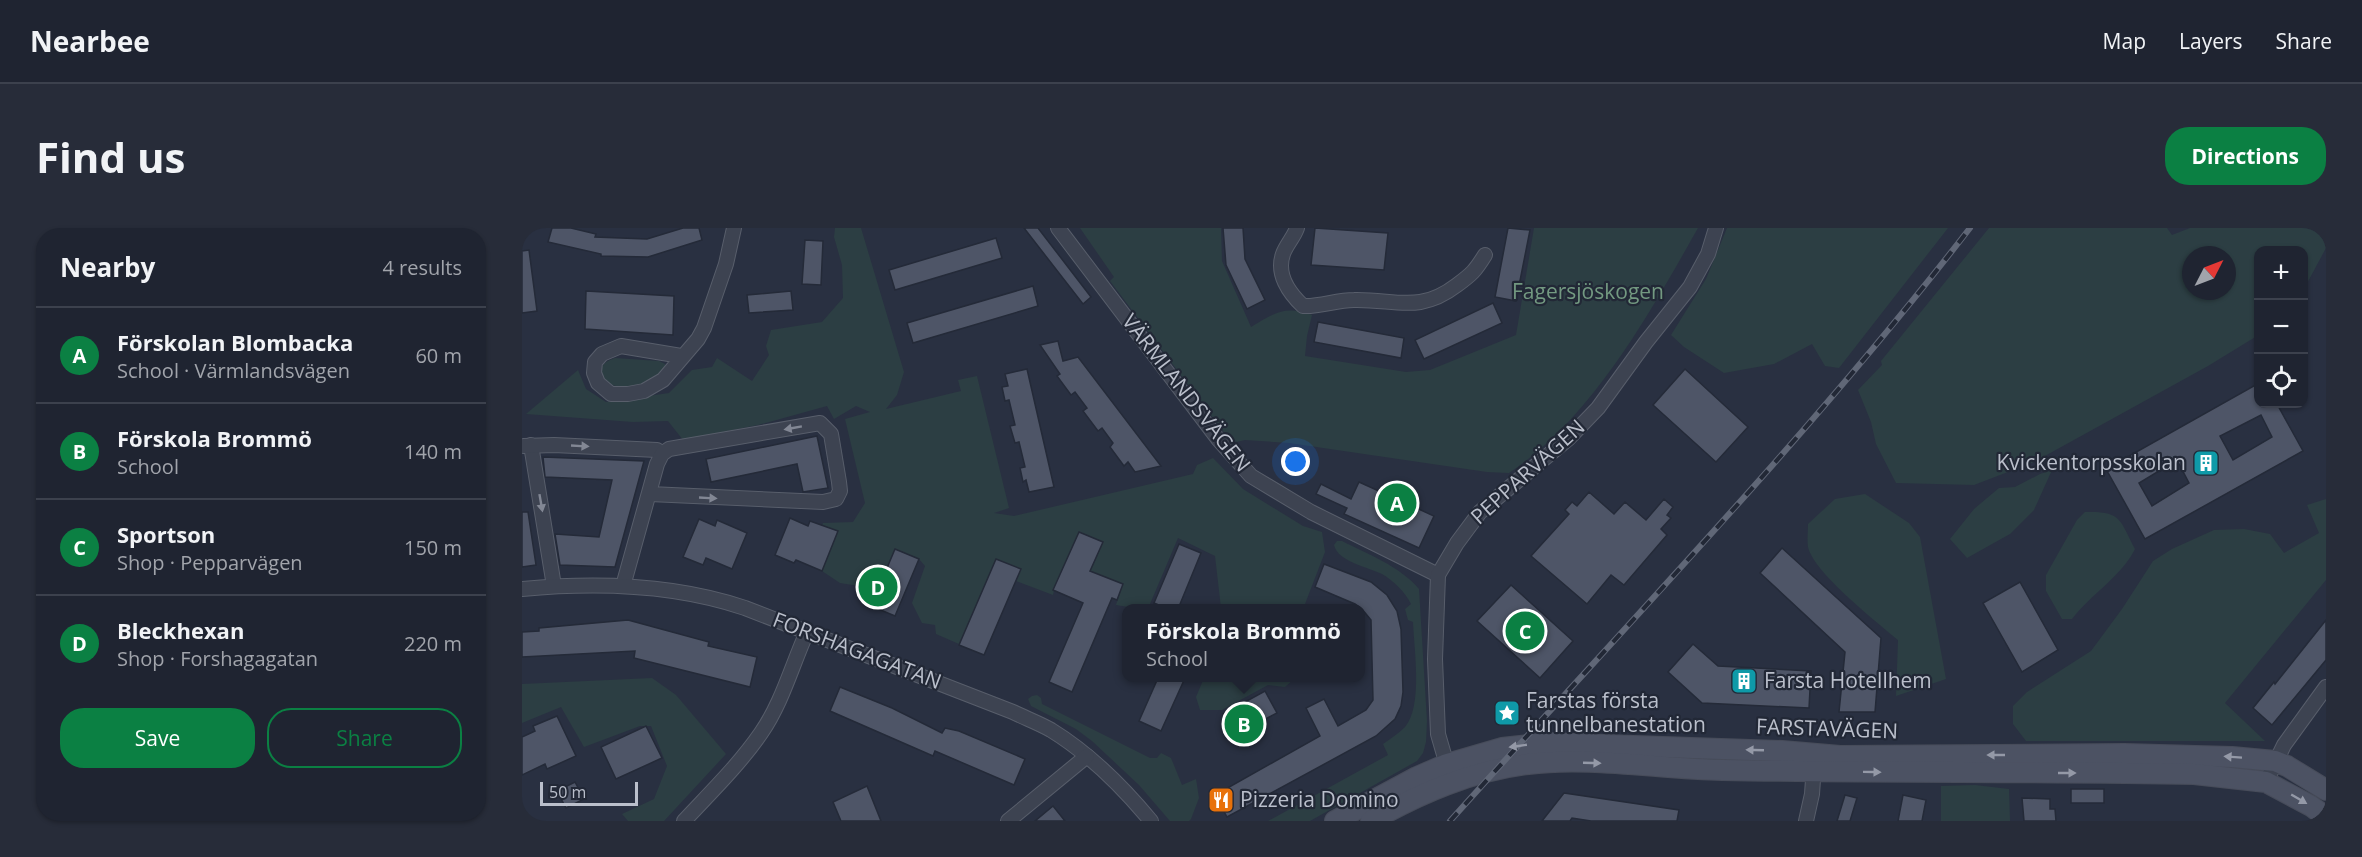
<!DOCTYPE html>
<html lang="en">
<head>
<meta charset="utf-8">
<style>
  body { margin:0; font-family:"Open Sans",sans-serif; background:#272c39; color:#f1f3f6 }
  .controls { position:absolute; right:18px; top:18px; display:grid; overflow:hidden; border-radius:12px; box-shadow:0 2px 4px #0004 }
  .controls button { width:54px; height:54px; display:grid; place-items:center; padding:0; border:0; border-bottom:2px solid #3c414d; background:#1f2431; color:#f1f3f6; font:30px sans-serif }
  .compass { position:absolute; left:1660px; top:18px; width:54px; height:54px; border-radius:50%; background:#1f2431; box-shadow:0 2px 4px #0004; rotate:48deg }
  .scale { position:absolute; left:18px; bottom:15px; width:98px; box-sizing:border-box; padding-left:6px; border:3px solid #babfcb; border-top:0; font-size:16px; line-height:21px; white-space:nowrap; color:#babfcb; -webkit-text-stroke:4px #222836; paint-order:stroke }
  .you { position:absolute; left:774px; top:234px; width:21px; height:21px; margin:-15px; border:4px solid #fff; border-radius:50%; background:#1a73e8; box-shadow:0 0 0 9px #1a73e833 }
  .badge { display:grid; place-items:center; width:39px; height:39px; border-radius:50%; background:#0b8043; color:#fff; font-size:20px; font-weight:700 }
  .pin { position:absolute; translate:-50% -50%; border:3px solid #fff; box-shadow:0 2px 6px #0006 }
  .popup { position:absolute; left:600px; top:376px; width:243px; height:78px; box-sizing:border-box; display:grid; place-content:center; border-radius:12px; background:#1f2431; filter:drop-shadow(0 2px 4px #0005); font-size:20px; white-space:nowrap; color:#a1a4ab }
  .popup b { font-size:22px; color:#f1f3f6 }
  .popup::after { content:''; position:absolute; left:50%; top:100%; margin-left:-12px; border:12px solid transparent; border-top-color:#1f2431 }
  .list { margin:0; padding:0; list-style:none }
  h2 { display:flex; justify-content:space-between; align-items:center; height:78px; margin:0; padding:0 24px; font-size:26px }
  h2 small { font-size:20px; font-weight:400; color:#a1a4ab }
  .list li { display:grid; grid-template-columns:39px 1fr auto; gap:18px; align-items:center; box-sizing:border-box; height:96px; padding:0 24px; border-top:2px solid #3c414d }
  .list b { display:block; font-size:22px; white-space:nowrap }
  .list p { margin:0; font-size:20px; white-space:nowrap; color:#a1a4ab }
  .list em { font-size:20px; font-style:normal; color:#a1a4ab }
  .actions { display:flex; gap:12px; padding:18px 24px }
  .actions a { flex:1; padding:14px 0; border:2px solid #0b8043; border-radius:24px; text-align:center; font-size:21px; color:#0b8043 }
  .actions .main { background:#0b8043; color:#fff }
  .icon { flex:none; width:33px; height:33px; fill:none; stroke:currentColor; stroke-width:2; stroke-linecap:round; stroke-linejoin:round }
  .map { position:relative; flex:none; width:1804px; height:593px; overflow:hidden; border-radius:24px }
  header { display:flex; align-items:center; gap:36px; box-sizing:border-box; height:84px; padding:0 30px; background:#1f2431; border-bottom:2px solid #3c414d }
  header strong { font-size:28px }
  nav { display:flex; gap:33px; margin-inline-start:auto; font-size:21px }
  .intro { display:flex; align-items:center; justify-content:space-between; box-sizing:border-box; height:144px; padding:0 36px }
  h1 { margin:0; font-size:42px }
  .button { padding:15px 27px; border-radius:24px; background:#0b8043; color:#fff; font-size:21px; font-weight:700 }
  main { display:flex; gap:36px; padding:0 36px }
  aside { flex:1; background:#1f2431; border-radius:24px; box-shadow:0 2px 4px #0004 }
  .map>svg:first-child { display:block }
</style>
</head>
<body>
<header>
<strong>Nearbee</strong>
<nav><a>Map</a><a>Layers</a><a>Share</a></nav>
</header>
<div class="intro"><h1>Find us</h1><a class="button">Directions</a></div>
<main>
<aside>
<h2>Nearby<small>4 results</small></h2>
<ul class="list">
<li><span class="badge">A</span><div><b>Förskolan Blombacka</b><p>School · Värmlandsvägen</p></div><em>60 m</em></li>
<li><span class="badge">B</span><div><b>Förskola Brommö</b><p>School</p></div><em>140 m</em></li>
<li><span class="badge">C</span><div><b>Sportson</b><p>Shop · Pepparvägen</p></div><em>150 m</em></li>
<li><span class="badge">D</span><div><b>Bleckhexan</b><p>Shop · Forshagagatan</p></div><em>220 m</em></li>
</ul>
<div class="actions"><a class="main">Save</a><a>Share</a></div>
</aside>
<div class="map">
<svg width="1804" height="593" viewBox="0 0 1804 593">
  <rect width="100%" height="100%" fill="#293041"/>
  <g fill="#2c3e43" fill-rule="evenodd">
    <polygon points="313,0 339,0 382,144 375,167 364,181 439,163 436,152 455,148 487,280 472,285 492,288 671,246 675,237 691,230 721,261 781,298 800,304 803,324 783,376 785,380 699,380 693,328 656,310 628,376 613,380 594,377 601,356 561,360 581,315 558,304 532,362 531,367 494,353 499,341 474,331 437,416 414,406 413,397 400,395 390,375 403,338 397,331 373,321 356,361 318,355 300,343 316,304 300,298 301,295 331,294 343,275 323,191 348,184 334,178 312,191 305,178 236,197 161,212 146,193 111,194 4,186 56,142 64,161 84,174 147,165 170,142 190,139 195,130 230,153 247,127 244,118 249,102 300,94 321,70 320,37 312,9"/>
    <path d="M 558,0 L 699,0 L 700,33 L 729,99 C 752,85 763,77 790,87 L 785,108 L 783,128 L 884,144 L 908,142 L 994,107 L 1012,0 L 1176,0 C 1128,85 1070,190 987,245 L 965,244 L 767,215 L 723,212 L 710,215 L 588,53 L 592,49 Z"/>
    <polygon points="1205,0 1426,0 1317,140 1303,138 1290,116 1252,136 1202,145 1162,119 1149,107 1184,51"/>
    <path d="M 1467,0 L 1645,0 L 1650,7 L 1668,0 L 1804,0 L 1804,20 L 1782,61 L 1782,22 L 1736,22 L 1735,108 L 1686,138 L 1512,234 L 1452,257 L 1374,255 L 1354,216 L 1349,194 L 1336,162 L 1360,137 L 1359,133 ZM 1669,27 L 1705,27 L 1705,63 L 1669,63 Z"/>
    <path d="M 93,130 L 137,133 L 143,136 L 143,140 C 103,184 54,142 93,130 Z"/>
    <polygon points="1530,242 1512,282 1488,306 1445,330 1428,311 1452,281 1477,260 1493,259 1518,246"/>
    <path d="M 1343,266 L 1387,295 L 1398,309 L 1424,451 L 1374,468 L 1376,412 C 1355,394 1292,345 1286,319 C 1285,312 1286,303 1286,296 L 1313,271 Z"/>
    <polygon points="1804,271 1804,352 1703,475 1743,513 1504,513 1491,496 1491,478 1505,464 1569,423 1600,381 1631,333 1650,321 1692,302 1722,301 1748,306 1762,325 1797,305 1785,277"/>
    <path d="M 1563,284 C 1600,283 1597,291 1613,321 C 1599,349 1569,366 1550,391 L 1540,391 L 1524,363 L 1524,347 L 1555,292 Z"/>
    <path d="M 815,313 L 820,313 C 845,326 878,338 897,361 L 905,493 L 904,514 L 901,525 L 895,533 L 788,593 L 746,593 L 866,527 L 861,516 C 868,511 876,506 883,499 C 901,478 892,421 891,394 L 886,392 L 883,381 L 889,376 C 883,364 872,353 860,346 C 846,339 816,334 812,317 Z"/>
    <polygon points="130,450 154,467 204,526 142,593 106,593 100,586 132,571 145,538 129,498 118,498 62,519 39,479 0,495 0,456"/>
    <polygon points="682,450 773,450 763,459 746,457 700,482 678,482 674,469"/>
    <polygon points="515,467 519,470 520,476 628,530 635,530 639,525 649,530 660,557 674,551 677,570 669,591 667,593 648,593 617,557 570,513 554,501 509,478 506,471 510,468"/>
    <polygon points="1453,557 1487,561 1488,593 1419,593 1419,558"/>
  </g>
  <g fill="#4e5567" stroke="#242a38" stroke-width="1.5" fill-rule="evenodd">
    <polygon points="30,0 49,0 74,6 73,9 125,11 161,0 177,0 180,12 126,29 79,28 79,26 26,14"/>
    <polygon points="502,0 516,0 569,69 561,76"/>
    <polygon points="701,0 721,0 723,31 743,72 725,81 704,37"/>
    <polygon points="793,0 866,5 862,42 789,37"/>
    <polygon points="986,0 1008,2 994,73 973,69"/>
    <polygon points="474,10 480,30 373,62 367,42"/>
    <polygon points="283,12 301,13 299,57 280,56"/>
    <polygon points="7,22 15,83 0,85 0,23"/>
    <polygon points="511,58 516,78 391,115 385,95"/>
    <polygon points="64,63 152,68 151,107 63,101"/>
    <polygon points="269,63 271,82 227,85 225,67"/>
    <polygon points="971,75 980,95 902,131 893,112"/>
    <polygon points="796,94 882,110 879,130 792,114"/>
    <polygon points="536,113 541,133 556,129 639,238 613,244 606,234 602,238 588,219 591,215 580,200 576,203 561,183 565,180 553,164 549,167 535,148 538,146 518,117"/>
    <polygon points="505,141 532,259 507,264 504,252 501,254 498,240 503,239 497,214 493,215 488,198 493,197 487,172 483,173 480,159 486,158 483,146"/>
    <polygon points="1163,141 1226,199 1194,234 1131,177"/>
    <path d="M 1737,155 L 1737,176 L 1755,176 L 1781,223 L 1623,311 L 1584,241 ZM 1739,187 L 1750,209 L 1711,232 L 1698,208 ZM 1655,232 L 1667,255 L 1630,278 L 1617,255 Z"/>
    <polygon points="295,208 306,260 281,264 275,236 189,254 184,231"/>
    <polygon points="21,229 122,233 93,339 38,337 33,306 77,309 90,252 23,249"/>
    <polygon points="837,254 912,288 897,320 822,286 825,280 794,266 799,256 829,271"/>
    <polygon points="1067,264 1092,286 1103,274 1124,292 1142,271 1151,279 1145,287 1149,290 1139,301 1145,307 1102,357 1089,347 1065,376 1009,328 1047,286 1043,282 1050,274 1055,278"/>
    <polygon points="0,284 6,284 14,337 0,339"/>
    <polygon points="268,290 286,298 288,293 316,303 300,343 274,332 272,335 253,327"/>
    <polygon points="177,291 193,298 195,292 225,305 210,341 184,330 181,337 161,329"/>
    <polygon points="557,304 581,314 568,343 601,356 595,372 590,370 550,464 527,454 561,375 531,362"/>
    <polygon points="657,316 679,325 656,381 646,381 632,375"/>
    <polygon points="1260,320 1359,410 1353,484 1317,484 1323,424 1238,345"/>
    <polygon points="373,321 397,331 373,388 349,378"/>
    <polygon points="474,331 499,341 462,427 437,417"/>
    <polygon points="802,336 849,354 865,367 875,383 879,401 881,464 879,478 873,491 854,508 705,589 693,567 798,508 784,480 802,471 816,498 844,482 851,472 849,392 840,381 833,376 793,359"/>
    <polygon points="1498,354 1536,422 1500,444 1461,375"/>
    <polygon points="989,357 1051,413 1018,450 955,393"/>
    <polygon points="106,392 187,414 186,418 235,429 228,459 112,430 113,423 0,429 0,404 17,403 17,400"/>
    <polygon points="1804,392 1804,432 1750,497 1731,480 1752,454 1753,456"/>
    <polygon points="1171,416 1196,438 1289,443 1287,480 1180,475 1146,444"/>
    <polygon points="636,450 663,450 639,503 617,493"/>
    <polygon points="318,459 370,480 420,505 423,500 437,503 503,531 492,557 413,523 411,528 308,483"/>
    <polygon points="743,463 755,485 712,507 701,486"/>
    <polygon points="35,488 54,528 25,541 23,536 0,547 0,509 13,503 11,498"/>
    <polygon points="124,498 140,530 94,551 79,519"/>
    <polygon points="53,554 62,571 44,580 35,563"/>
    <polygon points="345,558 359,593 319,593 311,574"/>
    <rect x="1549" y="561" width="33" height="14"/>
    <polygon points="1042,565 1157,582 1155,593 1069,593 1050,590 1048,593 1020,593"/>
    <polygon points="1323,567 1335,570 1328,593 1315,593"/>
    <polygon points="1381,567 1404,572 1400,593 1376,593"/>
    <polygon points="1500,570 1528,571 1528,581 1533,581 1534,593 1502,593"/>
    <polygon points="531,578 543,593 513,593"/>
  </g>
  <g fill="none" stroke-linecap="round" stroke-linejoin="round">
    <g stroke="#585e6b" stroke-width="16">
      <g id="street">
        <polyline points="536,0 696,211 729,248 789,284 916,347"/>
        <path d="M 775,0 C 772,9 764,17 761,26 C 754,46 767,65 781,78 C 798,79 814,72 832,72 C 874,71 897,86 935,57 C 950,46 953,43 963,27"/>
        <polyline points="159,128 99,118 80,126 73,134 72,145 76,155 89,166 106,166 122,163 141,152 176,111 182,100 204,36 212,0"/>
        <polyline points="9,217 32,358"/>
        <polyline points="2,218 32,217 135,222 140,226"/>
        <polyline points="101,358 135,236 140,226 147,221 298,195 309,206 317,254 318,263 314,271 301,274 128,266"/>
        <path d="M 0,361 C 74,354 152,356 223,380 L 491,484 C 503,490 517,495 529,502 C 568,526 600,558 629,593"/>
        <polyline points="927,544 916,506 913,431 916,347 935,315 958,284 1047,210 1076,180 1124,114 1168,59 1186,26 1194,0"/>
        <polyline points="1744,554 1762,517 1804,459"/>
        <path d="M 162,593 C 188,565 217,537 239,505 C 260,475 270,437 285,404"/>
        <polyline points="486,593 565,528"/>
        <polyline points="1284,593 1290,566 1292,537"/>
      </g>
    </g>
    <g stroke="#474c5a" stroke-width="22">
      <g id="secondary">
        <polyline points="813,593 895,549 925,536 980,520 1024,515 1260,523 1318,528 1602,526 1710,529 1753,533 1765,538 1804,562"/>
        <path d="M 849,593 C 898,565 949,543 1006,536 C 1066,528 1139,541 1200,542 C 1358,545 1515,543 1672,546 L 1744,554 L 1789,578 L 1804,589"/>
      </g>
    </g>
    <use href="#street" stroke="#3d4351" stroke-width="14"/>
    <use href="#secondary" stroke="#4c5263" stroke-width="20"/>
    <g stroke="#606777" stroke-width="6">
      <path id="rail" d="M 928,593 C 1104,397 1287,208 1448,0"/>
    </g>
    <use href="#rail" stroke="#222836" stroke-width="4" stroke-dasharray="11" stroke-linecap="butt"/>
  </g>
  <defs><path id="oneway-solid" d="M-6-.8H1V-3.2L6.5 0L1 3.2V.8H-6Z" transform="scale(1.5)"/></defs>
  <g fill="#828794">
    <use href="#oneway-solid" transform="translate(271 200) rotate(170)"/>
    <use href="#oneway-solid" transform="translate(58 218) rotate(3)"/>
    <use href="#oneway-solid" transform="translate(186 270) rotate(3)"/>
    <use href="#oneway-solid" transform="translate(19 275) rotate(80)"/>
  </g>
  <g fill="#9499a7">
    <use href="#oneway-solid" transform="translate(996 518) rotate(172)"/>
    <use href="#oneway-solid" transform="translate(1233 522) rotate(-178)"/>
    <use href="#oneway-solid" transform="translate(1474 527) rotate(180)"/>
    <use href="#oneway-solid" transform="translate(1711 529) rotate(-176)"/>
    <use href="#oneway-solid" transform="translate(1070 535) rotate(2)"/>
    <use href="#oneway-solid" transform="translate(1350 544) rotate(1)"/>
    <use href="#oneway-solid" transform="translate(1545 545)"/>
    <use href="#oneway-solid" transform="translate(1777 571) rotate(30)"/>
  </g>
  <defs>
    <g id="building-square" transform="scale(1.35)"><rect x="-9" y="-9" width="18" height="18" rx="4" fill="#0f9aa8" stroke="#222836"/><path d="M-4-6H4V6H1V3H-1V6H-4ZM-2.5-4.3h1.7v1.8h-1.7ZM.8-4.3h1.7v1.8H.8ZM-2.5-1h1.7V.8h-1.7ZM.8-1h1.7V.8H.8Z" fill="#fff"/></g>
    <g id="sight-square" transform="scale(1.35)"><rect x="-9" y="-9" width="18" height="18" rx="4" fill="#0f9aa8" stroke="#222836"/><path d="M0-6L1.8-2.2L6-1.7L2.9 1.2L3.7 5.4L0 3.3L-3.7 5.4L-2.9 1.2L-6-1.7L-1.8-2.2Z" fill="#fff"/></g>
    <g id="restaurant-square" transform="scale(1.35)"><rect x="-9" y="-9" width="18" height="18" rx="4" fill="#e8710a" stroke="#222836"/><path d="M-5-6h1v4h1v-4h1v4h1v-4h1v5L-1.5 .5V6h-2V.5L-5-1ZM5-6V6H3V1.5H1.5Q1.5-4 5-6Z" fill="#fff"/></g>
  </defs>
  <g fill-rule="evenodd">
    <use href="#building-square" x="1684" y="235"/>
    <use href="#building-square" x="1222" y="453"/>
    <use href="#sight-square" x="985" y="485"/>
    <use href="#restaurant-square" x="699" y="572"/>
  </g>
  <g text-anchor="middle" stroke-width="4.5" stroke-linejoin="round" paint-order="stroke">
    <g font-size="21" fill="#739981" stroke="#222836">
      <text x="1066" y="71">Fagersjöskogen</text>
    </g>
    <g font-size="21" fill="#babfcb" stroke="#222836">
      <text transform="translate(664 165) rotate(52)" y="7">VÄRMLANDSVÄGEN</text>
      <text transform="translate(1006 244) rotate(-42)" y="7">PEPPARVÄGEN</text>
      <text transform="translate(335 423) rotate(21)" y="7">FORSHAGAGATAN</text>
      <text transform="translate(1305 501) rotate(2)" y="7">FARSTAVÄGEN</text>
    </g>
    <g font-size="21" fill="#babfcb" stroke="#222836" text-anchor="start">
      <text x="1664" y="242" text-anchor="end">Kvickentorpsskolan</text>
      <text x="1242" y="460">Farsta Hotellhem</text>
      <text x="1004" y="480">Farstas första<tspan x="1004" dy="24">tunnelbanestation</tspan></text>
      <text x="718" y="579">Pizzeria Domino</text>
    </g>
  </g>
</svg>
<div class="controls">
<button>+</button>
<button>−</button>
<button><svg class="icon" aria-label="locate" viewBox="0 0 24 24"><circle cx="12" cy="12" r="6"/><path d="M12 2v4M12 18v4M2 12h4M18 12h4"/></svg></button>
</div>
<svg class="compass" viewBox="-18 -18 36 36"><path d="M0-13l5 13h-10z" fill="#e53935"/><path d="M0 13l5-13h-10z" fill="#a1a4ab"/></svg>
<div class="scale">50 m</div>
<div class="you"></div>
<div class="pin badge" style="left:875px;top:275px">A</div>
<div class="pin badge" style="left:722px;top:496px">B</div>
<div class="popup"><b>Förskola Brommö</b>School</div>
<div class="pin badge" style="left:1003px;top:403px">C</div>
<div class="pin badge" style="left:356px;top:359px">D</div>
</div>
</main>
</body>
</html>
